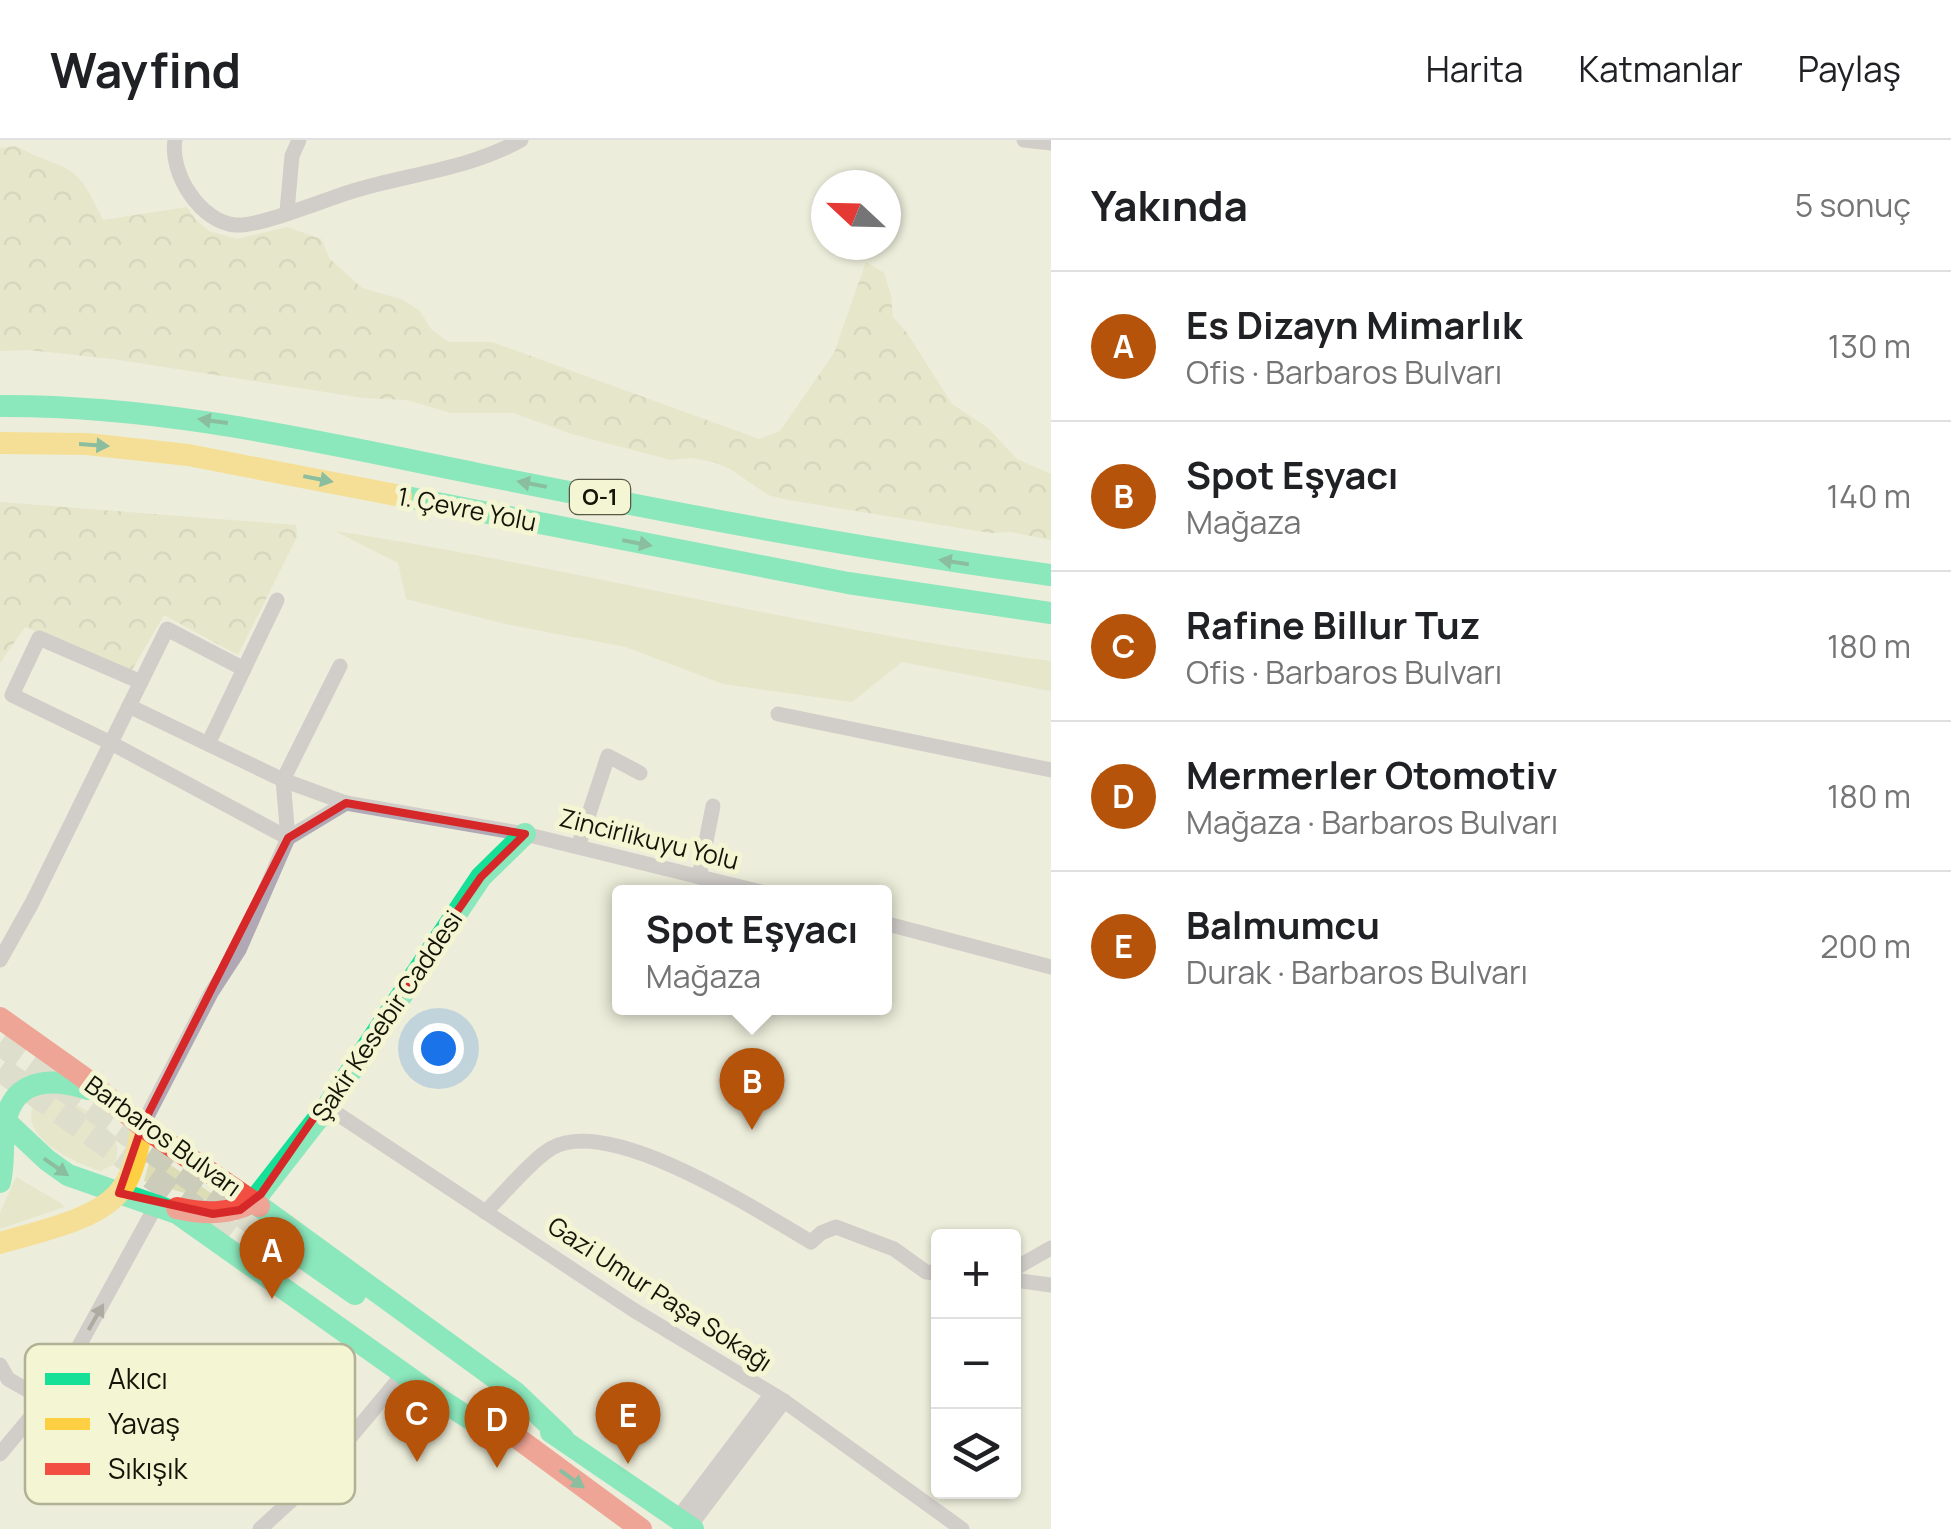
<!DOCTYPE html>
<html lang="tr">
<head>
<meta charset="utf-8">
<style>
  body { margin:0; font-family:Manrope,sans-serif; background:#f6f6f6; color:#202124 }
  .controls { position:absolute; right:30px; bottom:30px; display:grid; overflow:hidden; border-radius:10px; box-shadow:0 2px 8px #0004 }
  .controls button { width:90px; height:90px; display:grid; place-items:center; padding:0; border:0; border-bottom:2px solid #e0e0e0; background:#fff; color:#202124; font:50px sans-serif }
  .compass { position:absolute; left:811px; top:30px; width:90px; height:90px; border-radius:50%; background:#fff; box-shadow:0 2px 8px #0004; rotate:292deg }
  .you { position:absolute; left:438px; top:908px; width:35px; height:35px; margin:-25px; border:8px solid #fff; border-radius:50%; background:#1a73e8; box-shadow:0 0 0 15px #1a73e833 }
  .badge { display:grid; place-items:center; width:65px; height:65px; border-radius:50%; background:#b45309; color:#fff; font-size:32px; font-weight:700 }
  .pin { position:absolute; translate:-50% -82px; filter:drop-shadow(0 2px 5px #0008) }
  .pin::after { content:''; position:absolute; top:52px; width:35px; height:30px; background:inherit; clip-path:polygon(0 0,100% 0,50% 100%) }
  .popup { position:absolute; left:612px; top:745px; width:280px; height:130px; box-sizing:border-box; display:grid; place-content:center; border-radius:10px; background:#fff; filter:drop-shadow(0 2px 8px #0005); font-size:32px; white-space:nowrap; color:#757577 }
  .popup b { font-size:38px; color:#202124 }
  .popup::after { content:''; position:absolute; left:50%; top:100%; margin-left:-20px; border:20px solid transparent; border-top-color:#fff }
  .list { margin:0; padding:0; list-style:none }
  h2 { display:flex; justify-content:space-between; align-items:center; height:130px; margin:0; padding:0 40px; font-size:42px }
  h2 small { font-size:32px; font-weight:400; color:#757577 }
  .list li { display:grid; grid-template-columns:65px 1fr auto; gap:30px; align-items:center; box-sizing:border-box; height:150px; padding:0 40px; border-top:2px solid #e0e0e0 }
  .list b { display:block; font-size:38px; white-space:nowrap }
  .list p { margin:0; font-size:32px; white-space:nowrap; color:#757577 }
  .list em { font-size:32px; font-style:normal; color:#757577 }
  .icon { flex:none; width:55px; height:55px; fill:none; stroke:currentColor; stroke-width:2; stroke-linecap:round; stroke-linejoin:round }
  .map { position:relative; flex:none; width:1051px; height:1389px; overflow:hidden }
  header { display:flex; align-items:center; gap:60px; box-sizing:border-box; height:140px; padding:0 50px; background:#fff; border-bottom:2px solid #e0e0e0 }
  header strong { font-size:48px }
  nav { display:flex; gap:55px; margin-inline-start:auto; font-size:35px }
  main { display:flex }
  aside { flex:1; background:#fff }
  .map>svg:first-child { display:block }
</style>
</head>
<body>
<header>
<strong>Wayfind</strong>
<nav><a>Harita</a><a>Katmanlar</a><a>Paylaş</a></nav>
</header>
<main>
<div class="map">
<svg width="1051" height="1389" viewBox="0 0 1051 1389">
  <defs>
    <pattern id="forest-crowns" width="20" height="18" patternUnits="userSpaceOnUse" patternTransform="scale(2.5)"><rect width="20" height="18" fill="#dcddb5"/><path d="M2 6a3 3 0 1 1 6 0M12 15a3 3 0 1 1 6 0" fill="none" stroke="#bcbd9a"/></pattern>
  </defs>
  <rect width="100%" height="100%" fill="#ecedda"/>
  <g fill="#dcddb5">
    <path d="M 335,391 C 575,428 810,490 1051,521 L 1051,551 L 902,522 L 852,562 L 723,544 L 626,507 L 506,484 L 406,459 L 398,423 Z"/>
    <path d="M 43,955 C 71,955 134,992 113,1025 L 100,1031 C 71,1022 4,989 43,955 Z"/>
    <polygon points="152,1012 218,1058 215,1062 144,1041"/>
    <polygon points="16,1037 59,1062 64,1067 0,1089 0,1073"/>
  </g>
  <g fill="url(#forest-crowns)">
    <path d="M 16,6 C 71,35 74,17 103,80 L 187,67 L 195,79 L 209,91 L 237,99 L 287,87 L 321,99 L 330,119 L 362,148 L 401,159 L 419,170 L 431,189 L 448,202 L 492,202 L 759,299 L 780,291 L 834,213 L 866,122 L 884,133 L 891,155 L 893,177 L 907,193 L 952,264 L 988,288 L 1017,319 L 1051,334 L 1051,400 L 1011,392 L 990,393 L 789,360 L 768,355 L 732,330 L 714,322 L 691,318 L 671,320 L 572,294 L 513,273 L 451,273 L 407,260 L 364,258 L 113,219 L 28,210 L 0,211 L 0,8 Z"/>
    <polygon points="0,362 296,385 297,397 238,515 164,475 132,530 25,487 0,523"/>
  </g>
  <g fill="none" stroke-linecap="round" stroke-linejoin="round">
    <g stroke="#ccccba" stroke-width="25" stroke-dasharray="25 12" stroke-linecap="butt">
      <polyline points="0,903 269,1094"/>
      <polyline points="0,929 261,1115"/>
    </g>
    <g stroke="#b0a8b5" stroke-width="15">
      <path d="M 175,0 C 169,33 201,83 236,85 C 259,87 326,59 353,51 C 409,34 469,29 521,0"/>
      <polyline points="1024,0 1051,3"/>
      <polyline points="287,71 292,16 299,0"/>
      <polyline points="141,542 39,498 12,555 111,603 288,698 283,640 346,663"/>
      <polyline points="129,566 283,640 340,526"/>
      <polyline points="778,574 1051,630"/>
      <polyline points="208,604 277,460"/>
      <polyline points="578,707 608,616 640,633"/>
      <polyline points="699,737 713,666"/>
      <polyline points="884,783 1051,827"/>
      <polyline points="0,820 32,763 167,489 244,529"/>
      <polyline points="327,967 632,1169 784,1261 962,1389"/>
      <polyline points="142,986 211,853 239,810 288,698 346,663 525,694 761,752"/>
      <path d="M 485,1072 C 502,1056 533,1018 552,1008 C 611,975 758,1071 811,1102 L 821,1093 L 836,1087 L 894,1109 L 926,1132 L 938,1133"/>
      <polyline points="1014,1129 1051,1108"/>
      <polyline points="1014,1140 1051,1145"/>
      <polyline points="0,1225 8,1239 45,1260"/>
      <polyline points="0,1314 45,1260 68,1226 158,1062"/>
      <polyline points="678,1378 771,1255"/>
      <polyline points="690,1386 784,1261"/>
      <polyline points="260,1389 318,1336 404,1233"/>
    </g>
    <g stroke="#16e098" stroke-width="22">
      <path d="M 0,266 C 163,265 319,302 478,334 C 668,372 858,409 1051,435"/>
      <polyline points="401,356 848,443 1051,473"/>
      <polyline points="0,976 47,1020 68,1035 177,1073 438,1258 475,1282 502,1289"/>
      <path d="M 0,1042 C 5,1021 1,1000 6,979 C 16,937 54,938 88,949"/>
      <polyline points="253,1062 327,967 481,737 525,694"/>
      <polyline points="259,1066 516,1253 563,1298"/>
      <polyline points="269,1094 355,1154"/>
      <polyline points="551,1292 693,1389"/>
    </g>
    <g stroke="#ffcf43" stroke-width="22">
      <polyline points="0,303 87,304 188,315 401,356"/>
      <path d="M 0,1103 C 36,1092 102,1080 123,1047 C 135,1030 138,1006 142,986"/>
    </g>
    <g stroke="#f24e42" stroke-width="22">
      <polyline points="0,878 83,937 142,986 259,1066"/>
      <path d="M 177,1068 C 204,1074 228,1075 253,1062"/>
      <polyline points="493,1280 641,1389"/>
    </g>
  </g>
  <defs><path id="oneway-solid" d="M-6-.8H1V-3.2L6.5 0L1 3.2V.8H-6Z" transform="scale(2.5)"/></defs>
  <g fill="#158457">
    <use href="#oneway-solid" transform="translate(213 281) rotate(-172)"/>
    <use href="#oneway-solid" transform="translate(94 305) rotate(4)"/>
    <use href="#oneway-solid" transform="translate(318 339) rotate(11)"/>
    <use href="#oneway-solid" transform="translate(532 344) rotate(-169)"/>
    <use href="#oneway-solid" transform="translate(637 403) rotate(11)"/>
    <use href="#oneway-solid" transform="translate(954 422) rotate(-171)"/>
    <use href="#oneway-solid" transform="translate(56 1027) rotate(35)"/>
    <use href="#oneway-solid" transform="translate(572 1339) rotate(36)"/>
  </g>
  <use fill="#625e5e" href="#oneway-solid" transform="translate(96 1177) rotate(-60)"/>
  <path d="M0 0H1051V1389H0ZM 346,663 L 525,694 L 481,737 L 261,1054 L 240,1070 L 213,1074 L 119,1053 L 142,986 L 288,698 Z" fill="#ecedda" fill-opacity=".55" fill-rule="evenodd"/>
  <path fill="none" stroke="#d62828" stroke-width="8" stroke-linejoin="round" d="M 346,663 L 525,694 L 481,737 L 261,1054 L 240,1070 L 213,1074 L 119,1053 L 142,986 L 288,698 Z"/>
  <g text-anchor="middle" stroke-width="10" stroke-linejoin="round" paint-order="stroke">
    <rect fill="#f4f5d2" stroke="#575845" stroke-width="2.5" x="570" y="340" width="60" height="34" rx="8"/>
    <g font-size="22" font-weight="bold" fill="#141408">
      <text x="600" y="365">O-1</text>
    </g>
    <g font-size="25" fill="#141408" stroke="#f4f5d2">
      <text transform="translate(467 369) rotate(11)" y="9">1. Çevre Yolu</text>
      <text transform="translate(649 699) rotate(14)" y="9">Zincirlikuyu Yolu</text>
      <text transform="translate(387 876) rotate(-56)" y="9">Şakir Kesebir Caddesi</text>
      <text transform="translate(163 996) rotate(36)" y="9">Barbaros Bulvarı</text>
      <text transform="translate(660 1154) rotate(33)" y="9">Gazi Umur Paşa Sokağı</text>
    </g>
  </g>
  <rect x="25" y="1204" width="330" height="160" rx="15" fill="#f4f5d2" stroke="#b1b295" stroke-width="2.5"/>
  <rect x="45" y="1233" width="45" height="12" fill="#16e098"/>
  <rect x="45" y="1278" width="45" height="12" fill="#ffcf43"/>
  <rect x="45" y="1323" width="45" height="12" fill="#f24e42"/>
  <g font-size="28" fill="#141408">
    <text x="108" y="1249">Akıcı</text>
    <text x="108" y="1294">Yavaş</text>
    <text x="108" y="1339">Sıkışık</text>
  </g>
</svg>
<div class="controls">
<button>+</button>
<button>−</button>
<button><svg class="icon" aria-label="layers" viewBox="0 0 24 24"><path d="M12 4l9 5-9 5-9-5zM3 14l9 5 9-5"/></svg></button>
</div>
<svg class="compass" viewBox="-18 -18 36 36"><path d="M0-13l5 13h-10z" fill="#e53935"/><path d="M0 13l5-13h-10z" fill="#757577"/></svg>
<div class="you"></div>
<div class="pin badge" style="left:272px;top:1159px">A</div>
<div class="pin badge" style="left:752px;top:990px">B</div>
<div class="popup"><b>Spot Eşyacı</b>Mağaza</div>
<div class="pin badge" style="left:417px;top:1322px">C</div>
<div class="pin badge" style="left:497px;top:1328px">D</div>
<div class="pin badge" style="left:628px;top:1324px">E</div>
</div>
<aside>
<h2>Yakında<small>5 sonuç</small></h2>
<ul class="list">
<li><span class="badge">A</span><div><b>Es Dizayn Mimarlık</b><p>Ofis · Barbaros Bulvarı</p></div><em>130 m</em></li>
<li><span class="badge">B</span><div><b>Spot Eşyacı</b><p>Mağaza</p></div><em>140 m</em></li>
<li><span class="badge">C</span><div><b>Rafine Billur Tuz</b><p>Ofis · Barbaros Bulvarı</p></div><em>180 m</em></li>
<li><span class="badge">D</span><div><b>Mermerler Otomotiv</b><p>Mağaza · Barbaros Bulvarı</p></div><em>180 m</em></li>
<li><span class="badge">E</span><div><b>Balmumcu</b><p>Durak · Barbaros Bulvarı</p></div><em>200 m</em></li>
</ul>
</aside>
</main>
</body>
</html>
